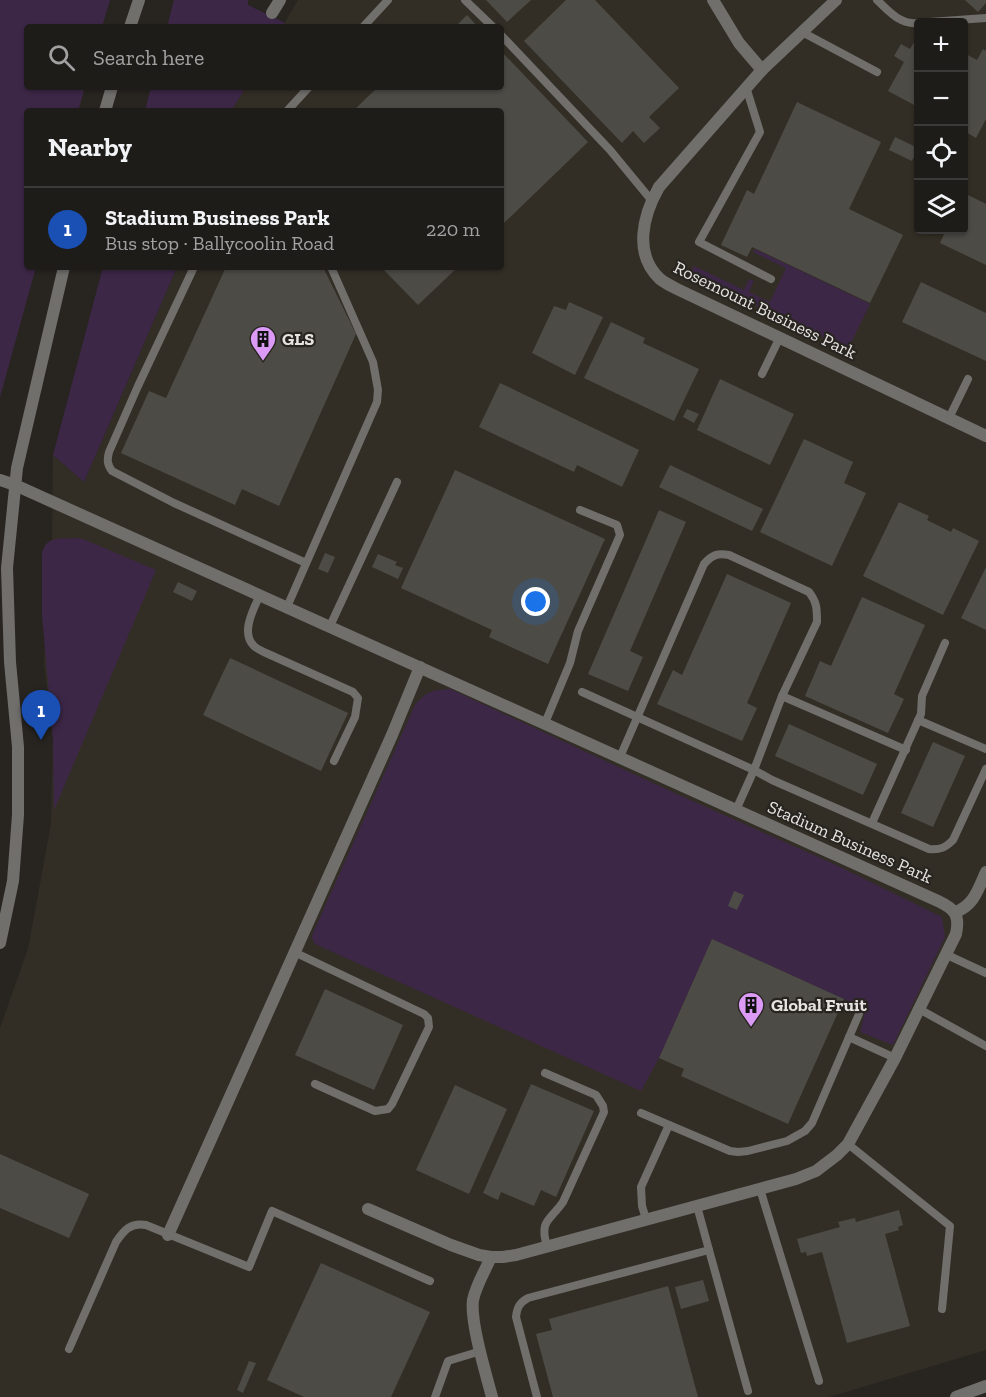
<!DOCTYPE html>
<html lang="en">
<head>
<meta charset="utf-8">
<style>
  body { margin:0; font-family:"Zilla Slab",serif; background:#2b2926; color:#f1f3f6 }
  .controls { position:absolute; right:18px; top:18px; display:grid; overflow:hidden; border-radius:6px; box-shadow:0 2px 4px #0004 }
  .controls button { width:54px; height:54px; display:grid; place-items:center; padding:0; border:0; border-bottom:2px solid #3c3a38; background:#1e1c19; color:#f1f3f6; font:30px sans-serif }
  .you { position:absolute; left:536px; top:602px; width:21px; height:21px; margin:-15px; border:4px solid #fff; border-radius:50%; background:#1a73e8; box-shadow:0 0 0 9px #1a73e833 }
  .badge { display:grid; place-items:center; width:39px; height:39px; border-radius:50%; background:#da9af6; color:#fff; font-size:20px; font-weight:700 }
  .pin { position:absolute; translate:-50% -50px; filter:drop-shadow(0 2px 3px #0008) }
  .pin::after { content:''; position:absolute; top:32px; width:21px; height:18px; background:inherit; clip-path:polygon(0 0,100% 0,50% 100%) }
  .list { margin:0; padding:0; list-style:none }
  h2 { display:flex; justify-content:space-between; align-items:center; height:78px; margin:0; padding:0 24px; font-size:26px }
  h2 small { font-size:20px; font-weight:400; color:#a1a1a2 }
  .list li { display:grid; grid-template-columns:39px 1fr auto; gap:18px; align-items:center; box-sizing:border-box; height:84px; padding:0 24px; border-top:2px solid #3c3a38 }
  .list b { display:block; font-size:22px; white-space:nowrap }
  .list p { margin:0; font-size:20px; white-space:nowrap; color:#a1a1a2 }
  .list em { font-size:20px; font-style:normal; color:#a1a1a2 }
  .icon { flex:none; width:33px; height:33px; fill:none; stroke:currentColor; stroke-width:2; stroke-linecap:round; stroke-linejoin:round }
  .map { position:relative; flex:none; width:986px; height:1397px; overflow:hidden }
  .search { position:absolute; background:#1e1c19; box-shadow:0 2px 4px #0004; left:24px; top:24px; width:480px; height:66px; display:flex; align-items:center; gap:15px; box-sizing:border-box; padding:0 21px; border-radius:6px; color:#a1a1a2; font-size:22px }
  .panel { position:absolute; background:#1e1c19; box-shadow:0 2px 4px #0004; left:24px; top:108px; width:480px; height:162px; border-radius:6px }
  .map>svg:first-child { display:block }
</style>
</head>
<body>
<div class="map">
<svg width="986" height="1397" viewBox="0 0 986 1397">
  <rect width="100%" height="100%" fill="#282521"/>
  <path fill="#332e25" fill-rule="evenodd" d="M 298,0 L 986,0 L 986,1350 L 829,1397 L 0,1397 L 0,1028 L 28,949 L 51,824 L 53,739 L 44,662 L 52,555 L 53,455 L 84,482 L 177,267 L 501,267 L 501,111 L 231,111 L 246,87 L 501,87 L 501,27 L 282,27 ZM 918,22 L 964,22 L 964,230 L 918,230 Z"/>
  <g fill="#3d2747">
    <polygon points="0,0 110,0 102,27 27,27 27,87 85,87 78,111 27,111 27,267 36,267 0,397"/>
    <polygon points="174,0 248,0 248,5 285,23 282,27 167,27"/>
    <polygon points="151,87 246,87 231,111 145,111"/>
    <polygon points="755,249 870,304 848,349 690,274 694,266 744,290 749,279 754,281 749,292 770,302 786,268 753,252"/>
    <polygon points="103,267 177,267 84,482 53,455"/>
    <path d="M 77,538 L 83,539 L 156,570 L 54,810 L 53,739 L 42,615 L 42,553 C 47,534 62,540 77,538 Z"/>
    <path d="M 450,689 L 679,795 L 834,864 L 942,917 L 945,937 L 893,1045 L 860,1032 L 866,1009 L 712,939 L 659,1058 L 641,1091 L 315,944 L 312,938 L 313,933 L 415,705 C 427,691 432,690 450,689 Z"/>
  </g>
  <g fill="#4d4b46">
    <polygon points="486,0 531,0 507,22"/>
    <polygon points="566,0 595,0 679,88 649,117 660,128 644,143 633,131 622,143 524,41"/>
    <polygon points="965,0 986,0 986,3 978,12"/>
    <polygon points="467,15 478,27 455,27"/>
    <polygon points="916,39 918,40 918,107 888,91 904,62 894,56 901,44 910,49"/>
    <polygon points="983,49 986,51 986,119 976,138 964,131 964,53 977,60"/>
    <polygon points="501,51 588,142 501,226 501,111 353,111 378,87 501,87"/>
    <polygon points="797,102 881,142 849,209 903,235 870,303 752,247 747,257 721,245 747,190 754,194"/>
    <polygon points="895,137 918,148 912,161 889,150"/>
    <polygon points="964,193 986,204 986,265 940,243 946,230 964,230"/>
    <polygon points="226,267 323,267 356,334 279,506 242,489 235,505 121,453 149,391 166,398"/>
    <polygon points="381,267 458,267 418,305"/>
    <polygon points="921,282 986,313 986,361 902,322"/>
    <polygon points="569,302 603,317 575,375 532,353 554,306 566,310"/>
    <polygon points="611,322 645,338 643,343 699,369 674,421 584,378"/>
    <polygon points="720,379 794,414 770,465 697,430"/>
    <polygon points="500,383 639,450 622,487 577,465 574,472 479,427"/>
    <polygon points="687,409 699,414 694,423 683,417"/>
    <polygon points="804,439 853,462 844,483 866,493 832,566 760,532"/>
    <polygon points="670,465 763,509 752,531 659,487"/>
    <polygon points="455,470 605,539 548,664 489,637 492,630 401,588"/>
    <polygon points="899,502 929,516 927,520 951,532 953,528 979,541 943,615 863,576"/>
    <polygon points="659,510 686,522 630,651 643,657 628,691 588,674"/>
    <polygon points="325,553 335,557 328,573 318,569"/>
    <polygon points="378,554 397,562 395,565 403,568 398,579 372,567"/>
    <polygon points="986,567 986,630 961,618"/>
    <polygon points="727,574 791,603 747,703 757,708 742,741 657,704 673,670 682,675"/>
    <polygon points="178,582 197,591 192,601 173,592"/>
    <polygon points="862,597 925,625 894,694 904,699 888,733 805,696 820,661 831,666"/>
    <polygon points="230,658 348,713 321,771 203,715"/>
    <polygon points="789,724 877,764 863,795 775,756"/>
    <polygon points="933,742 965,756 933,827 901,813"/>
    <polygon points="734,891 744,895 737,910 728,906"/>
    <polygon points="712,939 844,999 788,1124 681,1076 684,1069 659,1058"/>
    <polygon points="325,989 403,1025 374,1090 295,1055"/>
    <polygon points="531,1084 594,1111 556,1197 541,1190 534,1206 501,1192 498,1200 483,1193"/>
    <polygon points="455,1085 507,1109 469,1194 416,1170"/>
    <polygon points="0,1154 89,1194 69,1238 0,1208"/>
    <polygon points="899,1210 903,1225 898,1227 899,1230 885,1234 910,1326 847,1343 822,1252 807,1256 806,1252 801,1253 797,1239 840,1227 838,1222 855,1218 856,1222"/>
    <polygon points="321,1263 430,1312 391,1397 304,1397 267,1380"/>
    <polygon points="703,1280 709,1301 681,1309 675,1287"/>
    <polygon points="668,1286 698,1397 553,1397 536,1334 552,1330 549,1319"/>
    <polygon points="249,1361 256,1363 243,1393 237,1390"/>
  </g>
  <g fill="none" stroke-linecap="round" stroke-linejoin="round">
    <g stroke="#706f6c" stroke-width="8">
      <polyline points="465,0 493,27"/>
      <path d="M 877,0 C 889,11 900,25 918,23"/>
      <polyline points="929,22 986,18"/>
      <polyline points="363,27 388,0"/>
      <polyline points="802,32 877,72"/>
      <polyline points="501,35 610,150 652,201"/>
      <polyline points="746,87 760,132 699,242 771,279"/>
      <polyline points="287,111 309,87"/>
      <path d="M 194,267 L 138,386 L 109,452 C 107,460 107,464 112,471 L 174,503 L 306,563"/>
      <polyline points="762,374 779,339"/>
      <polyline points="949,418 968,379"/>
      <path d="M 260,595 C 254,608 240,633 254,646 C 257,649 262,651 266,653 L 353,692 L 358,698 L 355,717 L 334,761"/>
      <polyline points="287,607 377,402 378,390 373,362 331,267"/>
      <polyline points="330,626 397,482"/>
      <path d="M 582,692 L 754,770 L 772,780 L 929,849 C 940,850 945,848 953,840 L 986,769"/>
      <polyline points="782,696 906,750"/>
      <polyline points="918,720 986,749"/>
      <polyline points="545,723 570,663 578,631 620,535 617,525 580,510"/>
      <path d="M 620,757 L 704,564 C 712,555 717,553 729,555 L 809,592 C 817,602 817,609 817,622 L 782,696 L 754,770 L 736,810"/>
      <polyline points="872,823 921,714 922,696 945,643"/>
      <polyline points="294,952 424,1014 428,1018 429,1027 392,1104 388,1109 375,1111 315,1084"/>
      <polyline points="945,954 986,973"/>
      <polyline points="919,1009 986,1046"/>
      <polyline points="849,1037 895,1058"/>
      <path d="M 545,1073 L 596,1095 L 603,1106 L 604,1112 L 563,1202 C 550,1221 539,1220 547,1246"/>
      <polyline points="641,1113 730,1151 738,1152 748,1151 787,1141 805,1131 812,1123 859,1014"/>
      <polyline points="848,1144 950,1226 942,1309"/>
      <polyline points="760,1189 819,1381"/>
      <polyline points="646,1219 642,1206 641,1187 669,1125"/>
      <polyline points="709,1250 748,1391"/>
      <path d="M 69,1349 L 116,1242 C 124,1230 131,1222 146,1225 L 249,1267 L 272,1211 L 430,1281"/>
      <polyline points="435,1397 448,1361 481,1351"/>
      <path d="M 537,1397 L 516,1317 C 517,1308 519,1303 528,1298 L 709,1250 L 697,1206"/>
    </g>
    <g stroke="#706f6c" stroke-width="12">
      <polyline points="713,0 739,43 762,70"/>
      <path d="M 836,0 L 762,70 L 659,187 C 643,215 633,254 660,279 C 665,283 671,286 677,289 L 986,436"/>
      <polyline points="272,13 280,0"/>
      <path d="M 0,480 L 15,485 L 938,901 C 955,909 960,915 956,934 L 895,1058 L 848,1144 L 837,1155 L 816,1171 L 796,1179 L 516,1255 L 503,1257 L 491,1257 C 485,1271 476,1285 473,1300 C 470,1322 486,1374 492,1397"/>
      <path d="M 955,912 C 974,906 978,889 986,872"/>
      <polyline points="368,1209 451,1245 479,1255 491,1257"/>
      <polyline points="168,1235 392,735 420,667"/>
    </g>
    <g stroke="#706f6c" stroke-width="12">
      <polyline points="130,27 139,0"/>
      <polyline points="105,111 112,87"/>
      <polyline points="0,943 13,881 18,815 18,747 10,662 7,568 17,468 64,267"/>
      <polyline points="956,1397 986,1386"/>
    </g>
  </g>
  <defs>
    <g id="building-pin" transform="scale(1.35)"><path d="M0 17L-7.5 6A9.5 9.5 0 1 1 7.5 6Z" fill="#da9af6" stroke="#282521"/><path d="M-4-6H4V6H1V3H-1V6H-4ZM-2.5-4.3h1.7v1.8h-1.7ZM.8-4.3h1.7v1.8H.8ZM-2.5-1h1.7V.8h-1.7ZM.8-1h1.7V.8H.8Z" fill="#111"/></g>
  </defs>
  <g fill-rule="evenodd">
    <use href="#building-pin" x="263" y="339"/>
    <use href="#building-pin" x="751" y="1005"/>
  </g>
  <g text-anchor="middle" stroke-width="4.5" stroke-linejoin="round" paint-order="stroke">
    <g font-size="18" fill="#e6e4e1" stroke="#282521">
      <text transform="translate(765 310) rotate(26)" y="6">Rosemount Business Park</text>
      <text transform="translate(850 842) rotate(24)" y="6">Stadium Business Park</text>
    </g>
    <g font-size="18" font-weight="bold" fill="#e6e4e1" stroke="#282521" text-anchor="start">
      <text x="282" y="345">GLS</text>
      <text x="771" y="1011">Global Fruit</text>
    </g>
  </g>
</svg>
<div class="controls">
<button>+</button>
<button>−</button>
<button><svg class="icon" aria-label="locate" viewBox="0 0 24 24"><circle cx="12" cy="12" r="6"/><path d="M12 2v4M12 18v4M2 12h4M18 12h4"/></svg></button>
<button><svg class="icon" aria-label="layers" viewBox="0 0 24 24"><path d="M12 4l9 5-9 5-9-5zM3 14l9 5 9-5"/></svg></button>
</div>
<div class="you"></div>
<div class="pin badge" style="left:41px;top:740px;background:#1a4fb4">1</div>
<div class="search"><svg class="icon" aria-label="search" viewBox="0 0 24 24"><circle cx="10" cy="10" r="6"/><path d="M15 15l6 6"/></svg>Search here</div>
<section class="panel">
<h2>Nearby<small></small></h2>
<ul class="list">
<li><span class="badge" style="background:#1a4fb4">1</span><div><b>Stadium Business Park</b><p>Bus stop · Ballycoolin Road</p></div><em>220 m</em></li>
</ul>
</section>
</div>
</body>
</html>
